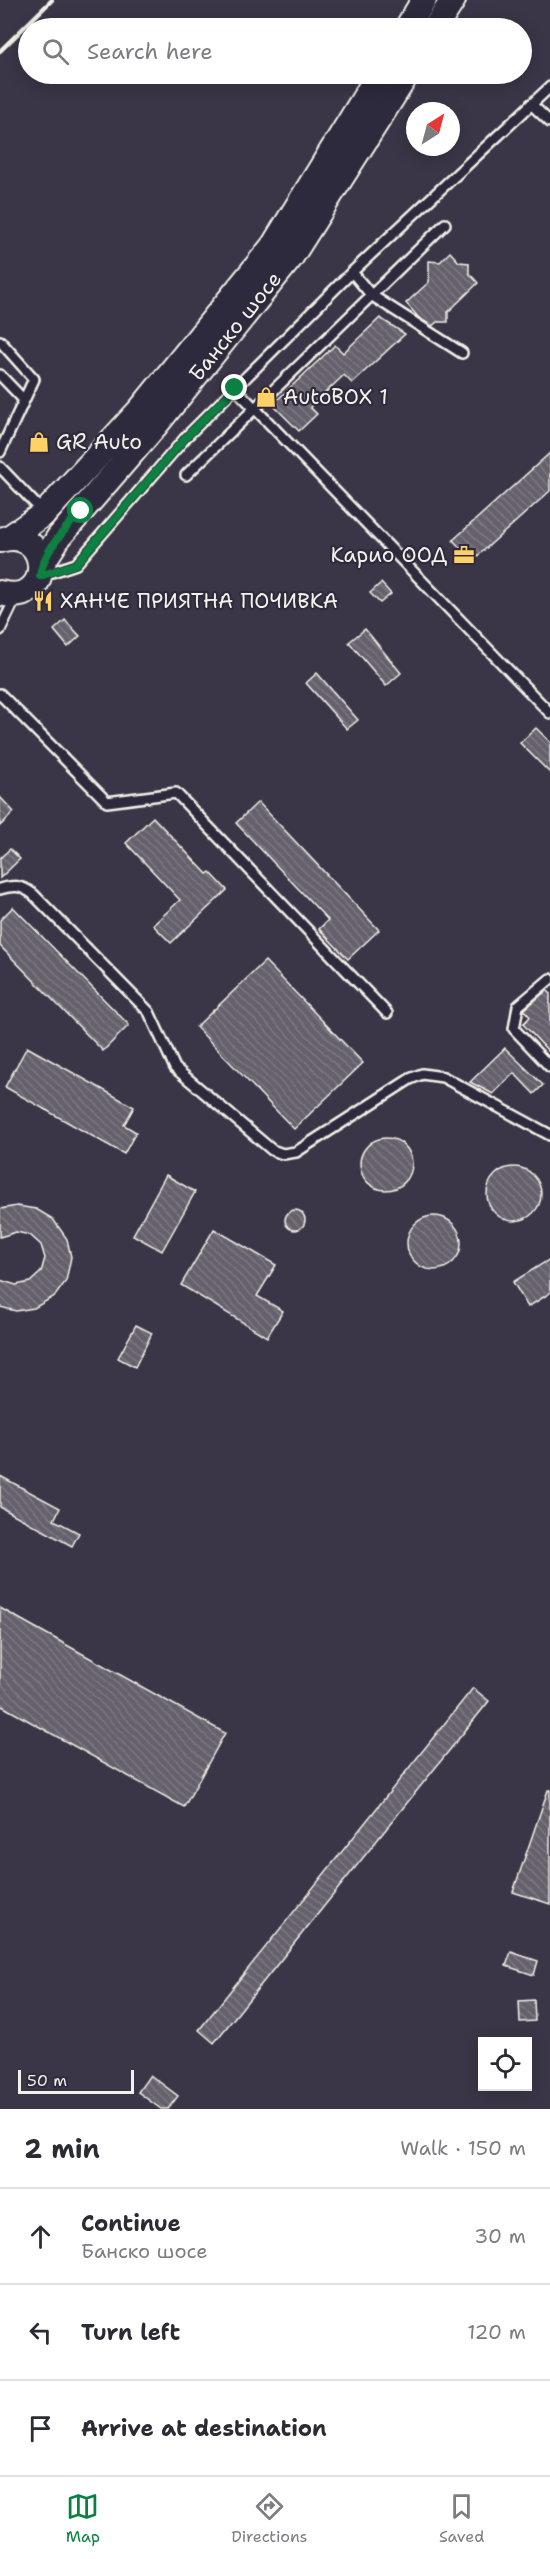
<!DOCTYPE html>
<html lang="en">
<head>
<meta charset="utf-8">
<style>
  body { margin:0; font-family:"Shantell Sans",sans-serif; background:#f7f7f7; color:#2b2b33 }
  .controls { position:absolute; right:18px; bottom:18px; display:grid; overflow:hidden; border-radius:0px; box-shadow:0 3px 15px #0003 }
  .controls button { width:54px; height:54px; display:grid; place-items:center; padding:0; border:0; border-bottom:2px solid #e1e1e2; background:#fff; color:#2b2b33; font:30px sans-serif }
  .compass { position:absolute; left:406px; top:102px; width:54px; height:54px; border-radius:50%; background:#fff; box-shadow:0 3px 15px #0003; rotate:36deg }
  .scale { position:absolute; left:18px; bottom:15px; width:116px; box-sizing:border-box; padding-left:6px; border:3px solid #f4f1e8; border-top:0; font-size:16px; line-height:21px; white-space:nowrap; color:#f4f1e8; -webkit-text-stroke:4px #2f2a3d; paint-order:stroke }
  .stop { position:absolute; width:18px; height:18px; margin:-14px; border:4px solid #0b8043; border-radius:50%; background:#fff }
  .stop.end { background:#0b8043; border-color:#fff; box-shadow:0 2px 6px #0008 }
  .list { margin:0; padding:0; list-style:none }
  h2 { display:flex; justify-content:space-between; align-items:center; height:78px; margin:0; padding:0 24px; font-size:26px }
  h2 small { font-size:20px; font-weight:400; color:#7c7c81 }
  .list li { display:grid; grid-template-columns:39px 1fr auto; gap:18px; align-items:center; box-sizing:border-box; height:96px; padding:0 24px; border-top:2px solid #e1e1e2 }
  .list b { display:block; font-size:22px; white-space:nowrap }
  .list p { margin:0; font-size:20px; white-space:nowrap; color:#7c7c81 }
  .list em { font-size:20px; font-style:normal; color:#7c7c81 }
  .icon { flex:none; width:33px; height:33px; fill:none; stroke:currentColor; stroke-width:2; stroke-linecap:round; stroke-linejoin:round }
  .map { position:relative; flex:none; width:550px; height:2109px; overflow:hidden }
  .search { position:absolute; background:#fff; box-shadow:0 3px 15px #0003; left:18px; right:18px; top:18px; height:66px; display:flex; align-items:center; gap:15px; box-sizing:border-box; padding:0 21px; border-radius:33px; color:#7c7c81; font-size:22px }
  .sheet { height:366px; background:#fff }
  nav { display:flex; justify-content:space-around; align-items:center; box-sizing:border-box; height:84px; border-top:2px solid #e1e1e2; background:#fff; font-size:16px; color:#7c7c81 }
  nav a { display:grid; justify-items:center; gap:3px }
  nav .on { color:#0b8043 }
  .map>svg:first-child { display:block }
</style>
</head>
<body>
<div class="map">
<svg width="550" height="2109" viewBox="0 0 550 2109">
  <defs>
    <pattern id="building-back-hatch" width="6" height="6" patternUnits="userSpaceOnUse" patternTransform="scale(1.5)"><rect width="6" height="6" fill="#65616c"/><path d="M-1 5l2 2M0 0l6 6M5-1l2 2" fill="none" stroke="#7c7881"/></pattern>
  </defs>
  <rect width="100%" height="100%" fill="#3b3647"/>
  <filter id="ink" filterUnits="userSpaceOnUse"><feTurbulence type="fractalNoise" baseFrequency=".0167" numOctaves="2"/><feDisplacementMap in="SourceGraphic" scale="12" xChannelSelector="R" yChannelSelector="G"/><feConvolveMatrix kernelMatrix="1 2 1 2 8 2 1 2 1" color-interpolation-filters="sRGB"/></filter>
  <g filter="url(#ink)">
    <g fill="url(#building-back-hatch)" stroke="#f4f1e8" stroke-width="1.5">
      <polygon points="450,252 459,262 469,263 469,273 478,283 448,312 448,322 437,322 432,326 419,318 406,303 429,282 429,261 440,262"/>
      <polygon points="380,318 405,334 352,383 344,375 310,407 317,414 299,431 275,407 278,404 276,401 335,345 343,353"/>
      <polygon points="550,453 550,491 472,561 453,540"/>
      <polygon points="381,583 391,594 380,603 370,593"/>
      <polygon points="65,620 80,636 68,647 54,630"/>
      <polygon points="365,629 401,673 386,686 349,642"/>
      <polygon points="317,673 358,720 347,729 306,683"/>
      <polygon points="536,728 550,742 550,773 520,743"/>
      <polygon points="0,797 14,812 0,826"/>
      <polygon points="258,802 379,930 348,959 319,929 328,920 236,823"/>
      <polygon points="153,817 207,874 210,872 227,890 171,943 153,925 180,900 126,843"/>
      <polygon points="10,849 20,859 0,878 0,858"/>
      <polygon points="13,907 129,1025 103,1051 0,946 0,920"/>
      <polygon points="265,961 363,1063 294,1129 196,1027"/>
      <polygon points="547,990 550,993 550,1053 523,1024 530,1017 524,1010"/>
      <polygon points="27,1047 134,1107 124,1125 136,1132 124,1154 5,1087"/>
      <polygon points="505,1048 543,1085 534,1094 514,1073 493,1094 470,1082"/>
      <circle cx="386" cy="1164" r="26"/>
      <circle cx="514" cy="1194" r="27"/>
      <polygon points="166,1175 195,1192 162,1251 133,1235"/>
      <polygon points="17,1206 36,1209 53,1219 67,1239 71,1257 66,1281 55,1296 34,1308 16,1311 0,1307 0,1280 16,1285 30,1282 41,1272 45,1258 41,1245 30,1235 16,1232 0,1237 0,1209"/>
      <circle cx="295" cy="1220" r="10"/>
      <circle cx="434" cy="1243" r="27"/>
      <polygon points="214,1229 276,1265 257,1296 283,1311 267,1337 181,1285"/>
      <polygon points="550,1259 550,1293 528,1307 513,1282"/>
      <polygon points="136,1325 152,1333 135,1367 118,1358"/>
      <polygon points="0,1476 60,1508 54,1520 79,1533 72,1546 0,1507"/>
      <polygon points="0,1608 225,1733 184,1807 0,1705"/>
      <polygon points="473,1688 489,1701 214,2043 199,2030"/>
      <polygon points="548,1790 550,1790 550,1904 513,1892"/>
      <polygon points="511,1952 538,1961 534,1975 506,1966"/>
      <polygon points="534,2000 535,2021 520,2022 519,2001"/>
      <polygon points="150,2075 178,2096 168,2109 161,2109 138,2092"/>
    </g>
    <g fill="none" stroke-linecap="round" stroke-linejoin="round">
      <g stroke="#f4f1e8" stroke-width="14">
        <g id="lane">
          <polyline points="531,104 550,122"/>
          <polyline points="352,272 371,295 462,353"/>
          <polyline points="0,341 34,379 0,452"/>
          <polyline points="0,375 24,400"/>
          <polyline points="235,388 550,713"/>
          <polyline points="0,467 43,512"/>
          <polyline points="186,475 445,224"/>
          <polyline points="40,576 76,564 187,436 352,272 550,87"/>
          <polyline points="0,630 16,597"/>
          <polyline points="0,694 107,802 176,793 387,1013"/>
          <path d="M 0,889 C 14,885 21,885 33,894 L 149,1012 L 175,1068 L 272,1150 L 283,1154 L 296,1152 L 410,1079 L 422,1074 L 443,1077 L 550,1135"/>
          <polyline points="550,979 518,1006 514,1029 550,1067"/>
        </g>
      </g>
      <g stroke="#f4f1e8" stroke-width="28">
        <g id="secondary">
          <polyline points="407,28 424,0"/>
          <polyline points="435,28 453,0"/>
          <polyline points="10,537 45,513 140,410 273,246 379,74"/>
          <path d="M 0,540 C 51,524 56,608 0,593"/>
          <path id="s1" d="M 41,565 L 59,537 L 155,426 L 291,257 L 407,74"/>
        </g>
      </g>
      <use href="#lane" stroke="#2f2a3d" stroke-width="9"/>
      <use href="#secondary" stroke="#2f2a3d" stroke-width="24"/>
      <polyline stroke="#f4f1e8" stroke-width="4.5" points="0,51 52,0"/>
    </g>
  </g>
  <g fill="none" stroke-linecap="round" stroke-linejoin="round" filter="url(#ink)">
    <path stroke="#0b8043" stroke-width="8" d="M 81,511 C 65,530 43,551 40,576 L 76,564 L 187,436 L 235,388"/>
  </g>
  <defs>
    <g id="shop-bare" transform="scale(1.62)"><path d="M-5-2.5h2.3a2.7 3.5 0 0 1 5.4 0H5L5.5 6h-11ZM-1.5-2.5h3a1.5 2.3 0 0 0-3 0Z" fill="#ffd166" stroke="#2f2a3d" stroke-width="2.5" paint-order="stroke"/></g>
    <g id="office-bare" transform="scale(1.62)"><path d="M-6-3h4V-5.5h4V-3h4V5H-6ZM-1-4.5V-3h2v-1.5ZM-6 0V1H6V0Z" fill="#ffd166" stroke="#2f2a3d" stroke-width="2.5" paint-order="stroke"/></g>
    <g id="restaurant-bare" transform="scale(1.62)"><path d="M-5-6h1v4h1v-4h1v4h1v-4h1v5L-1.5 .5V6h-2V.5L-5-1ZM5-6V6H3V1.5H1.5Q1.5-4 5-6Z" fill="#ffd166" stroke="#2f2a3d" stroke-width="2.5" paint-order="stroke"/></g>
  </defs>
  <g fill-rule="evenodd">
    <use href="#shop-bare" x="266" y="397"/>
    <use href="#shop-bare" x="39" y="442"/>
    <use href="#office-bare" x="464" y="555"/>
    <use href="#restaurant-bare" x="43" y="601"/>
  </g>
  <g text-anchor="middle" stroke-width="4.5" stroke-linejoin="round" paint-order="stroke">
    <g font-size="21" fill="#f4f1e8" stroke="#2f2a3d">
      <text dy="7" stroke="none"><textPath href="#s1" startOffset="308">Банско шосе</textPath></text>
    </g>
    <g font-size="21" fill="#f4f1e8" stroke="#2f2a3d" text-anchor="start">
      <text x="283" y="404">AutoBOX 1</text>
      <text x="56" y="449">GR Auto</text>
      <text x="447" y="562" text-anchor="end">Карио ООД</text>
      <text x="60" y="608">ХАНЧЕ ПРИЯТНА ПОЧИВКА</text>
    </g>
  </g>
</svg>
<div class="controls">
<button><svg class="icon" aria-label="locate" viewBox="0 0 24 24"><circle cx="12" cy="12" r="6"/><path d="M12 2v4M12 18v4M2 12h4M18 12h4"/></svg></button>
</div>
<svg class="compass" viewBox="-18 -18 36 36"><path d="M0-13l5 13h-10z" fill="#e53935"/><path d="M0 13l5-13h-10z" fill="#7c7c81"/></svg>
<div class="scale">50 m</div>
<div class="stop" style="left:81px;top:511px"></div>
<div class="stop end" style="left:235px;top:388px"></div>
<div class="search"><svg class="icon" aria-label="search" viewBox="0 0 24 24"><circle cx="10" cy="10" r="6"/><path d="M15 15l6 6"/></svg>Search here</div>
</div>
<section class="sheet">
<h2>2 min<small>Walk · 150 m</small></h2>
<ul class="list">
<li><svg class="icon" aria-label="ahead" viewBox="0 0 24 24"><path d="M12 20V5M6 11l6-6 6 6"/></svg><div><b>Continue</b><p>Банско шосе</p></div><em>30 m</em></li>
<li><svg class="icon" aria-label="left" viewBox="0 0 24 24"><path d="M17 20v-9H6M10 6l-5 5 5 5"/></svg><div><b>Turn left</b></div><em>120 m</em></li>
<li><svg class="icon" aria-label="arrive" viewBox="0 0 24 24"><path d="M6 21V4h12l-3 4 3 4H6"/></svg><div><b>Arrive at destination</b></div></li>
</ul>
</section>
<nav>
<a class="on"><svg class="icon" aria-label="map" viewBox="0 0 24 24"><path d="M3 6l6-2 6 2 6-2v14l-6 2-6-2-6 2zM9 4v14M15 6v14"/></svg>Map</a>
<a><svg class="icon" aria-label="directions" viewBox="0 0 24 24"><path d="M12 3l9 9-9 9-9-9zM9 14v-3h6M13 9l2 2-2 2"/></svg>Directions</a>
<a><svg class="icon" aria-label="saved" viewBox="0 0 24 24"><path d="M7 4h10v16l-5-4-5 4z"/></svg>Saved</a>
</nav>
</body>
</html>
